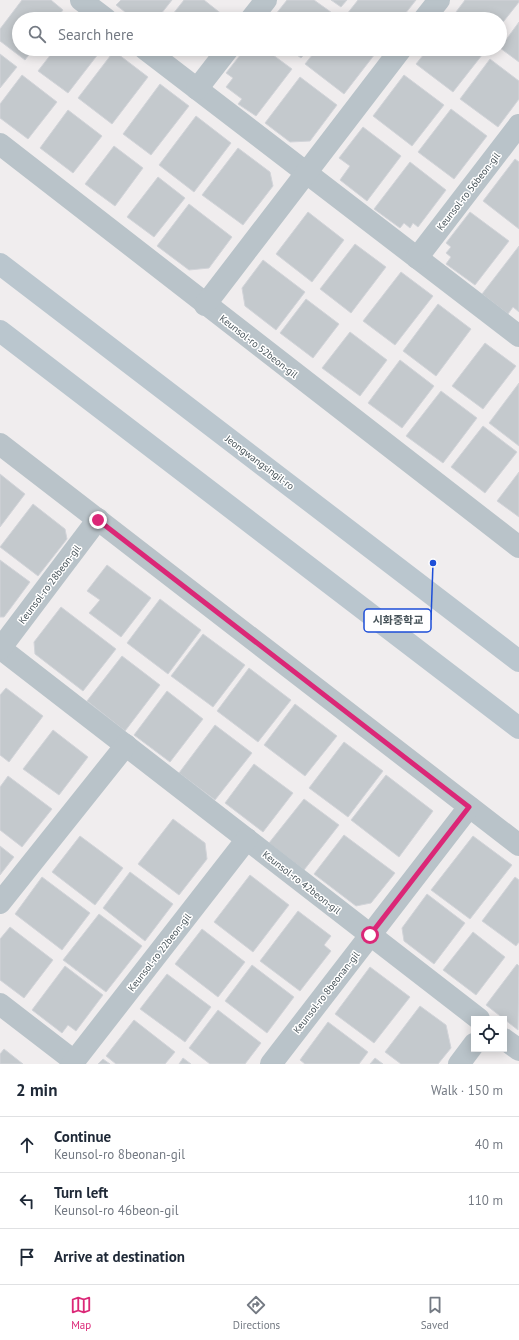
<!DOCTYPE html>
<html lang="en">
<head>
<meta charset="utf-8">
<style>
  body { margin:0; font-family:"PT Sans","Noto Sans KR",sans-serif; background:#f6f6f7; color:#1f2937 }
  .controls { position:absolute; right:12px; bottom:12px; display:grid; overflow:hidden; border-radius:0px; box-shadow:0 2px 10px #0003 }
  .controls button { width:36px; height:36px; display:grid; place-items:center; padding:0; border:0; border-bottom:1px solid #e0e1e3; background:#fff; color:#1f2937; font:20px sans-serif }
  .stop { position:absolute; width:12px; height:12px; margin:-9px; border:3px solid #db2777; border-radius:50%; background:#fff }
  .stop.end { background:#db2777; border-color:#fff; box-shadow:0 1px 4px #0008 }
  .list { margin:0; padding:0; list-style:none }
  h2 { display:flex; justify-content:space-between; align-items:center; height:52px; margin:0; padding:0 16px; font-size:17px }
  h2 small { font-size:13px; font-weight:400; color:#747a83 }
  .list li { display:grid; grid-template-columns:26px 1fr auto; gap:12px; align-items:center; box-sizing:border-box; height:56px; padding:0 16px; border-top:1px solid #e0e1e3 }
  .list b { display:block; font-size:15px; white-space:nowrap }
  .list p { margin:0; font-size:13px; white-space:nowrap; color:#747a83 }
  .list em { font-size:13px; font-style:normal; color:#747a83 }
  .icon { flex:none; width:22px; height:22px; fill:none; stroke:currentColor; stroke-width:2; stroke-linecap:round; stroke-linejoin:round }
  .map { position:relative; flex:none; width:519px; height:1064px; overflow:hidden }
  .search { position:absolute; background:#fff; box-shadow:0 2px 10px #0003; left:12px; right:12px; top:12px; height:44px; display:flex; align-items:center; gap:10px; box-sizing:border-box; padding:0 14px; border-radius:22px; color:#747a83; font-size:15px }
  .sheet { height:220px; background:#fff }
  nav { display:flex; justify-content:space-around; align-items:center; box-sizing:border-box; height:56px; border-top:1px solid #e0e1e3; background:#fff; font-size:11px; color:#747a83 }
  nav a { display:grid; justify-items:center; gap:2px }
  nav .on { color:#db2777 }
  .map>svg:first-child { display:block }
</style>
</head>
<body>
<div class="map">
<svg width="519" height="1064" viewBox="0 0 519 1064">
  <rect width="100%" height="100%" fill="#f0edee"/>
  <g fill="#c4c9cd" stroke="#d2d4d9">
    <polygon points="22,0 51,0 63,10 56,19 19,19 19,49 33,49 25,60 0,41 0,29"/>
    <polygon points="121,0 172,0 157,19 134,19 116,5"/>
    <polygon points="184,0 204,0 228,19 169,19"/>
    <polygon points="287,0 314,0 335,15 332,19 272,19"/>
    <polygon points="331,0 347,0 341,7"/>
    <polygon points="358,0 416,0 401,19 354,19 347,14"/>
    <polygon points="465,0 519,0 519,2 500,26 500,19 465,19 456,12"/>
    <polygon points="519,22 519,62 500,48"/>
    <polygon points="55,49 102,49 68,93 38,71"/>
    <polygon points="174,49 205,49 202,53 182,55"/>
    <polygon points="245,49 265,49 292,69 256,116 238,104 242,99 226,87 233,78 226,73"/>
    <polygon points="289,49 309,49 301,58"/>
    <polygon points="317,49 377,49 378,50 344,94 305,64"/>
    <polygon points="428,49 474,49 482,55 453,92 416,64"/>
    <polygon points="114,51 148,77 112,124 78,98"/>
    <polygon points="0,54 17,67 0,88"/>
    <polygon points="490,59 519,81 519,99 498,127 460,99"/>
    <polygon points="22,75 57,102 28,139 0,118 0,104"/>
    <polygon points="404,75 444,105 412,146 373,116"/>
    <polygon points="300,77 337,105 310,141 290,142 265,123"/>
    <polygon points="160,84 189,106 151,155 123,134"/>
    <polygon points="451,109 487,136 454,179 418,152"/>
    <polygon points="68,110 102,136 73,173 40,148"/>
    <polygon points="196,116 231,143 194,192 159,165"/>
    <polygon points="363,127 401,156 367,201 340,180 350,166 339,158"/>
    <polygon points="114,146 143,168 115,206 85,184"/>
    <polygon points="238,148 270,172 273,186 243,225 202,195"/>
    <polygon points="515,159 519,162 519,229 483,201"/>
    <polygon points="410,162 446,190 418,227 413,223 410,228 404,223 400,228 374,209"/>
    <polygon points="158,177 185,198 154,237 127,217"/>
    <polygon points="189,204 232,237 209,268 189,270 157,246"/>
    <polygon points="308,212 344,240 312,282 276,254"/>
    <polygon points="470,212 509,241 475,285 446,264 451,257 446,253 451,247 446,243"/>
    <polygon points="355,244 386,267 351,313 320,289"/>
    <polygon points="519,246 519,312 513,307 508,314 482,294"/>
    <polygon points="263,260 305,292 276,330 245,306 242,288"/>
    <polygon points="401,272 433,296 395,345 363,321"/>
    <polygon points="306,299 339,324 313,358 280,333"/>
    <polygon points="438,304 471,329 436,376 403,351"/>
    <polygon points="350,332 387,360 360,396 322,368"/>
    <polygon points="485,343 516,366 483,409 452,386"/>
    <polygon points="400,360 434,386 402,428 368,403"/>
    <polygon points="519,383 519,446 489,423"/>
    <polygon points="441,391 477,418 443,463 406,436"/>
    <polygon points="483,426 517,452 485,493 451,467"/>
    <polygon points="519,472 519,517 497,501"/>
    <polygon points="0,474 25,494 0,527"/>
    <polygon points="33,504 65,529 67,539 38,576 0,547"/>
    <polygon points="0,560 30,582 4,617 0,617"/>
    <polygon points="107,565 151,598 121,637 89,613 100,600 87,591"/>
    <polygon points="160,599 201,630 168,674 127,643"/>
    <polygon points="61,607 116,649 83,691 35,654 34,642"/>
    <polygon points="203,634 245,665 213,707 171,676"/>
    <polygon points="122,656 160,685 125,731 87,701"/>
    <polygon points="249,668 291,700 258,742 217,711"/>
    <polygon points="6,688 43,716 9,762 0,755 0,695"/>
    <polygon points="167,691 203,719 170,762 134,735"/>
    <polygon points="295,704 337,736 305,776 264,745"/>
    <polygon points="215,725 252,753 215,800 179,773"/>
    <polygon points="53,730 88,757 59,795 23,769"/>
    <polygon points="344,742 383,771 348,817 309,788"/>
    <polygon points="254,764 293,793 263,832 225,803"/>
    <polygon points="386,775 433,811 399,857 351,820"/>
    <polygon points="8,776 52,809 22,847 0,830 0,787"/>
    <polygon points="304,799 339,825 304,870 269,843"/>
    <polygon points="173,819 205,843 207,859 179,895 138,864"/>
    <polygon points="344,835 395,873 371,903 356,906 314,874"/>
    <polygon points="80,836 123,868 95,905 52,872"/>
    <polygon points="473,836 512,865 470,919 431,890"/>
    <polygon points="0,846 14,857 0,875"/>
    <polygon points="130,872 173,904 145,941 103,908"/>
    <polygon points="250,875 289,905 253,952 214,922"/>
    <polygon points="42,877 90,913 62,950 15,914"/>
    <polygon points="515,877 519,880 519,942 516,946 482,921"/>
    <polygon points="427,894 465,923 434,964 404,941 402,928"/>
    <polygon points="298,911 331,936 324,945 331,951 300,991 260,961"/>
    <polygon points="99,914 142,946 106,992 63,960"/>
    <polygon points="10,927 53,960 24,998 0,980 0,939"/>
    <polygon points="202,929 245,962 218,997 175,964"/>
    <polygon points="473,932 505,957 476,995 443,970"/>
    <polygon points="517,964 519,966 518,1030 486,1005"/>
    <polygon points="252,965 294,997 267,1033 225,1001"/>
    <polygon points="65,966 103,995 76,1031 68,1025 62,1033 32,1010"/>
    <polygon points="370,967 410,997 374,1043 335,1014"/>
    <polygon points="167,974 211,1007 185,1042 140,1009"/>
    <polygon points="420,1006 446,1025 451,1048 438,1064 401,1064 385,1052"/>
    <polygon points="218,1010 261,1043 245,1064 210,1064 189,1048"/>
    <polygon points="134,1020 175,1052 165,1064 116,1064 106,1056"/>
    <polygon points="328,1022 368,1052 359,1064 305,1064 300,1060"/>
    <polygon points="4,1049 23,1064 0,1064 0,1054"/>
    <polygon points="183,1058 191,1064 179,1064"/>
    <polygon points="375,1058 383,1064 370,1064"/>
    <polygon points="103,1059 110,1064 98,1064"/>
  </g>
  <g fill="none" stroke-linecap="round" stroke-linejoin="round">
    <g stroke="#b9c3c9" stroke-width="22">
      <polyline points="81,0 106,19"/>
      <polyline points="251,19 266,0"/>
      <polyline points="424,19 439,0"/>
      <polyline points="145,49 519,336"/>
      <polyline points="197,89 228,49"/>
      <polyline points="0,144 519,547"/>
      <polyline points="417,258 519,125"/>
      <polyline points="205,305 401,49"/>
      <polyline points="0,444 519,845"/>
      <polyline points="0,648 479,1019"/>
      <polyline points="0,649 98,519"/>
      <polyline points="0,903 126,745"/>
      <polyline points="0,1004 74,1061"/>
      <polyline points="504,1039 519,1050"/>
      <polyline points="72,1064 247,839"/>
      <polyline points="271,1064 469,807"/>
      <polyline points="459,1064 474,1044"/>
    </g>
    <g stroke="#bac6ce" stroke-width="22">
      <polyline points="0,264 519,661"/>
      <polyline points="0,331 519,728"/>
    </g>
  </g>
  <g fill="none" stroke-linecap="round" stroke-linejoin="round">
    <polyline stroke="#db2777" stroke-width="5" points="98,520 469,807 370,935"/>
  </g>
  <g text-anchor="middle" stroke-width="3" stroke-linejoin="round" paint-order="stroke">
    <g font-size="10" fill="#475359" stroke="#fff">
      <text transform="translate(468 191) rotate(-52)" y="4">Keunsol-ro 56beon-gil</text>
      <text transform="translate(259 346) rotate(38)" y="4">Keunsol-ro 52beon-gil</text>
      <text transform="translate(260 462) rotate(37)" y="4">Jeongwangsingil-ro</text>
      <text transform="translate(49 584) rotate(-53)" y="4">Keunsol-ro 28beon-gil</text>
      <text transform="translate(302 882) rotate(38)" y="4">Keunsol-ro 42beon-gil</text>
      <text transform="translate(159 952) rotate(-52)" y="4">Keunsol-ro 22beon-gil</text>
      <text transform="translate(326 992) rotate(-52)" y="4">Keunsol-ro 8beonan-gil</text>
    </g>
  </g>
  <path fill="none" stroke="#1d4ed8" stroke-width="1.5" d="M433 563L431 620"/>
  <circle fill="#1d4ed8" stroke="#fff" stroke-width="1.5" cx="433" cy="563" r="4"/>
  <rect fill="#fff" stroke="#1d4ed8" stroke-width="1.5" x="364" y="609" width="67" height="23" rx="4"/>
  <g font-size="11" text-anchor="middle" font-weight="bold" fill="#475359">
    <text x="398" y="624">시화중학교</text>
  </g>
</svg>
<div class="controls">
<button><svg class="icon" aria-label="locate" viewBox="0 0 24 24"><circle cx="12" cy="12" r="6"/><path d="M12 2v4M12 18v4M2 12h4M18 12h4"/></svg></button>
</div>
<div class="stop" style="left:370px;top:935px"></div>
<div class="stop end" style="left:98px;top:520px"></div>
<div class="search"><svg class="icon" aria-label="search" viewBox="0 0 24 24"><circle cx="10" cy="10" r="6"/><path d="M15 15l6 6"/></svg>Search here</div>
</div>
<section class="sheet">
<h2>2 min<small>Walk · 150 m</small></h2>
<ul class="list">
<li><svg class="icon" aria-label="ahead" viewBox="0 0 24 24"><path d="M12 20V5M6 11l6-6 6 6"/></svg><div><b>Continue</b><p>Keunsol-ro 8beonan-gil</p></div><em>40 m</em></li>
<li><svg class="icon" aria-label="left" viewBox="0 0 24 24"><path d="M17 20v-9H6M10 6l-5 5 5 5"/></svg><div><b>Turn left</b><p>Keunsol-ro 46beon-gil</p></div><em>110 m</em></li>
<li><svg class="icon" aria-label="arrive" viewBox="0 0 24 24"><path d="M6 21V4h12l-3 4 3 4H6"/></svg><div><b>Arrive at destination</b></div></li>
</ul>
</section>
<nav>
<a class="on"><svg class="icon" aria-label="map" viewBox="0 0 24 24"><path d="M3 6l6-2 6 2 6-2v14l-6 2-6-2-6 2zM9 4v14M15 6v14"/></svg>Map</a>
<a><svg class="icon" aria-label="directions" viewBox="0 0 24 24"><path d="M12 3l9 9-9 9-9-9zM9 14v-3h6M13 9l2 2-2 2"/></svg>Directions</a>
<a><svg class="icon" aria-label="saved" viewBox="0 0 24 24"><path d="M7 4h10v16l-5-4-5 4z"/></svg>Saved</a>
</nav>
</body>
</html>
